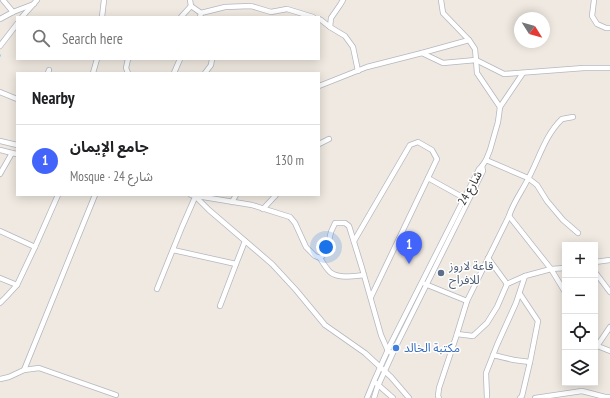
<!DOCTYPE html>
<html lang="en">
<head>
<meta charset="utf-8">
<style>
  body { margin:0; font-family:"PT Sans Narrow","Noto Sans Arabic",sans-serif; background:#f6f6f6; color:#202124 }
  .controls { position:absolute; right:12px; bottom:12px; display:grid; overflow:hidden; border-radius:0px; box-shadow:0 2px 10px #0003 }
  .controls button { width:36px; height:36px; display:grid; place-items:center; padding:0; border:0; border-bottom:1px solid #e0e0e0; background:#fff; color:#202124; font:20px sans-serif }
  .compass { position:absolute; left:514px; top:12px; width:36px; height:36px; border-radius:50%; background:#fff; box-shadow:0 2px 10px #0003; rotate:127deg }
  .you { position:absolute; left:326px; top:247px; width:14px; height:14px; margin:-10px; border:3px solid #fff; border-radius:50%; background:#1a73e8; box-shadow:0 0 0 6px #1a73e833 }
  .badge { display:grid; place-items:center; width:26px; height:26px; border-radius:50%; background:#4264fb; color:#fff; font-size:13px; font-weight:700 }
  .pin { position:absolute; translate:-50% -33px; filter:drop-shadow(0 1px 2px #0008) }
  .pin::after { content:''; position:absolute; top:21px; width:14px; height:12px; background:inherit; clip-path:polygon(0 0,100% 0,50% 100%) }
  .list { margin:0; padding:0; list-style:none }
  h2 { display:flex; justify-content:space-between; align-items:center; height:52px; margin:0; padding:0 16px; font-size:17px }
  h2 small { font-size:13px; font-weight:400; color:#757577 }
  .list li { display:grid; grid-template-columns:26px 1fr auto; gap:12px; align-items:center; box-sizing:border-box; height:72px; padding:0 16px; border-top:1px solid #e0e0e0 }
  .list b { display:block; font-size:15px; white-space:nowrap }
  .list p { margin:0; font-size:13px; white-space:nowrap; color:#757577 }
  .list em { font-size:13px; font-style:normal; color:#757577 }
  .icon { flex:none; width:22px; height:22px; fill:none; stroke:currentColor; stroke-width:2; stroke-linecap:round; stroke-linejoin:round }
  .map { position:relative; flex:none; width:610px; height:398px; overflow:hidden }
  .search { position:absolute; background:#fff; box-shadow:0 2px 10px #0003; left:16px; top:16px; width:304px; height:44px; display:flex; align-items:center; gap:10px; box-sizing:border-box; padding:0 14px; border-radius:0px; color:#757577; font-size:15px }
  .panel { position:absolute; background:#fff; box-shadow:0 2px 10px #0003; left:16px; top:72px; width:304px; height:124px; border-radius:0px }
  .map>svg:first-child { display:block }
</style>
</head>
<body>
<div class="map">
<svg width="610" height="398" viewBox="0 0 610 398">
  <rect width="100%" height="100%" fill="#efe9e1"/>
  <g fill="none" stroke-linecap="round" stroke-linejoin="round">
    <polyline stroke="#75cff0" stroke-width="1.5" points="0,56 0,55"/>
    <g stroke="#b4b7c1" stroke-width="6">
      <g id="minor">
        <polyline points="3,0 13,12"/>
        <polyline points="190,0 191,6 201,13 200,17"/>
        <polyline points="343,0 340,5 331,18 330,27 345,36 353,47 358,71"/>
        <polyline points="594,0 592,16 597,24 606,28 610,28"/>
        <polyline points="201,13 225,7 251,6 271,12 287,9 313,17"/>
        <polyline points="22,17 37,0"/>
        <polyline points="102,17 104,0"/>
        <polyline points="181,17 191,6"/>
        <polyline points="0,19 13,12 34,4"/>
        <polyline points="319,19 321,20 330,27"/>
        <polyline points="469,40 475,49 476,60 504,74 584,68 610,68"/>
        <polyline points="0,46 17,24"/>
        <polyline points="422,53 469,40 443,13 441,0"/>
        <polyline points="48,73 49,70"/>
        <polyline points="93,73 97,59"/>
        <polyline points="128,73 126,68 128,59"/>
        <polyline points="174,73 180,59"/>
        <polyline points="205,73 211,65 212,59"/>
        <polyline points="319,86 367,67 422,53 443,63 476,60 477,73 500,107"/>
        <polyline points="0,92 17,99"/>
        <polyline points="0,141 17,145"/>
        <polyline points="319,144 329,139"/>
        <polyline points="0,150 12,153"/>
        <polyline points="486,160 528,178 537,185 547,201 563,220 578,233"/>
        <polyline points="0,174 12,153 17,154"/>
        <polyline points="428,178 464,198"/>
        <path d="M 191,195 L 252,205 L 290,217 L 295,223 L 306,247 L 315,256 L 320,258 C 329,252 328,242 331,232 C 332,229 334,226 335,223 L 345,223 L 349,226 L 362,268 L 381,335 L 388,351 L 392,353"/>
        <polyline points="195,196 209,210 272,264 296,290 325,325 365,353 391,377 409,398"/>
        <polyline points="232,202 236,195"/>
        <polyline points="263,209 276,195"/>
        <polyline points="509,216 551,269 565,268"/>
        <polyline points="0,231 35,247"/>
        <polyline points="354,241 410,145 418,142 432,150 437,159 371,297"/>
        <polyline points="173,250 236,264 245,241"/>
        <path d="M 320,258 C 323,263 326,268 330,272 C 338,279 354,276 364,275"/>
        <polyline points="488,258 507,284"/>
        <polyline points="595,262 610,260"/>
        <polyline points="595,272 610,292"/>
        <polyline points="0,278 17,285"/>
        <polyline points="425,284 467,301"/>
        <polyline points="157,289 182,227 196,195"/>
        <polyline points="520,294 538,321 530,362 522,396 520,398"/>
        <polyline points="0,303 6,297 17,285 35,247 58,195"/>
        <polyline points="220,306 236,264"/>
        <polyline points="457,334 473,336 487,323 497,307 507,284 525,276"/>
        <polyline points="595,345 610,351"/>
        <polyline points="597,346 610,327"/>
        <polyline points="493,355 514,360 530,362"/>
        <polyline points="24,370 39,368 116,395"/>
        <polyline points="0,379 9,377 24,370 95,195"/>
        <polyline points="376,383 393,398"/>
        <polyline points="367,398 374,381 391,343 479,169 482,166 486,160 490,150 498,122 500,107 523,73"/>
        <polyline points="374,398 377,388 397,344 483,171 482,166"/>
        <path d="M 439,398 L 438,396 L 439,388 L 456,337 L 467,301 L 509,216 C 513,203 522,191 528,179 C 539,159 545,135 562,119 L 573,117"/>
        <polyline points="487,398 486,373 497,345 516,303 525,276 551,269 565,292"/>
        <polyline points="535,398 582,391 605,397 610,397"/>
      </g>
    </g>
    <use href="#minor" stroke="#fff" stroke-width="4.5"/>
  </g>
  <circle fill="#5c6f8a" stroke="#fff" stroke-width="1.5" cx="441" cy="273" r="4"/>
  <circle fill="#3f7fe0" stroke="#fff" stroke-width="1.5" cx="396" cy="348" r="4"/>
  <g text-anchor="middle" stroke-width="3" stroke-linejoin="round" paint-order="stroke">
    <g font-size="12" fill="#2e2e2e" stroke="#fff">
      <text transform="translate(470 188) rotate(-61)" y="4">شارع 24</text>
    </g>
    <g font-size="12" fill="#4e5e75" stroke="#fff" text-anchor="start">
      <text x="449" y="270">قاعة لاروز<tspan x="449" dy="14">للافراح</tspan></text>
    </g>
    <g font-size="12" fill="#366cbe" stroke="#fff" text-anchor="start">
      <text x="404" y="352">مكتبة الخالد</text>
    </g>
  </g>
</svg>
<div class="controls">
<button>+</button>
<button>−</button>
<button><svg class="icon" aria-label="locate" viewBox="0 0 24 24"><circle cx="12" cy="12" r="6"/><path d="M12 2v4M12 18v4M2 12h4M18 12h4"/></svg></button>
<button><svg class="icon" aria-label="layers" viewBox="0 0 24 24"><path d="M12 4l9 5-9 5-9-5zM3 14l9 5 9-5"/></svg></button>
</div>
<svg class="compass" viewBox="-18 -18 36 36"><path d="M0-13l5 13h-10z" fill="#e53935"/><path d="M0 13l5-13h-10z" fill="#757577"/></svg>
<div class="you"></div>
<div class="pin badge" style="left:409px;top:264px">1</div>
<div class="search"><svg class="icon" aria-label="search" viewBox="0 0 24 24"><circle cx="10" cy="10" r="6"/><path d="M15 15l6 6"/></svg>Search here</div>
<section class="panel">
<h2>Nearby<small></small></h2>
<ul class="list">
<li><span class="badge">1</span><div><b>جامع الإيمان</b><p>Mosque · شارع 24</p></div><em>130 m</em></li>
</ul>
</section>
</div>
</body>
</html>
